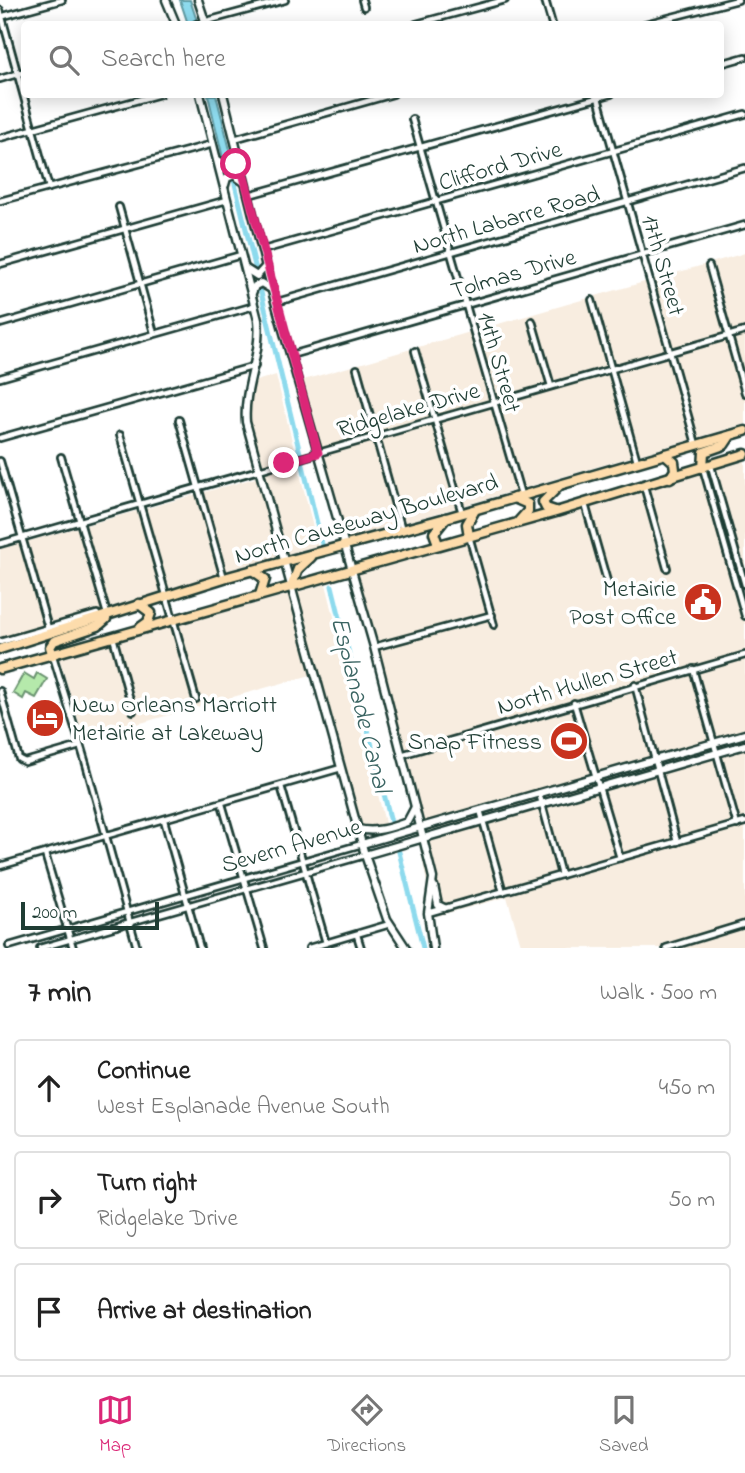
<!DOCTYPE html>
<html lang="en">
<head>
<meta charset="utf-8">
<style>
  body { margin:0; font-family:"Indie Flower",sans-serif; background:#f6f6f6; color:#222 }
  .scale { position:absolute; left:21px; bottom:18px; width:138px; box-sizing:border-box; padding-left:7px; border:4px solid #1f3d34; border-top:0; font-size:19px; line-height:24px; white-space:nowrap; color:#1f3d34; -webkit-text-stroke:5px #fff; paint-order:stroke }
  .stop { position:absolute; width:21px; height:21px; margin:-16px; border:5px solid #db2777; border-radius:50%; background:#fff }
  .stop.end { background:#db2777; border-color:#fff; box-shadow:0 2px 7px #0008 }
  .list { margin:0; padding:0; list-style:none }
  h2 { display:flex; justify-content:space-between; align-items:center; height:91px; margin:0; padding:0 28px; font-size:30px }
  h2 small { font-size:23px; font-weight:400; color:#767676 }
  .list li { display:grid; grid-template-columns:46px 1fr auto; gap:21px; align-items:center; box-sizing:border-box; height:98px; margin:0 14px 14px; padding:0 14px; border:2px solid #e0e0e0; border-radius:7px }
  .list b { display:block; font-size:26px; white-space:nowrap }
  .list p { margin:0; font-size:23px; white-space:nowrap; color:#767676 }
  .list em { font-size:23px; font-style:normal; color:#767676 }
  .icon { flex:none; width:38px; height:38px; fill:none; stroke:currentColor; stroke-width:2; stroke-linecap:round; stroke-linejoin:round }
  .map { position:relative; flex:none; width:745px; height:948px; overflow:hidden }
  .search { position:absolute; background:#fff; box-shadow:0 4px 18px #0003; left:21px; right:21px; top:21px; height:77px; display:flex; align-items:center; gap:18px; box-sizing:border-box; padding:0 24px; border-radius:7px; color:#767676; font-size:26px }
  .sheet { height:427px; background:#fff }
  nav { display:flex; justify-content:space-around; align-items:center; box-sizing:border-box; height:98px; border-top:2px solid #e0e0e0; background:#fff; font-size:19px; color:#767676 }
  nav a { display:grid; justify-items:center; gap:4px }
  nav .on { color:#db2777 }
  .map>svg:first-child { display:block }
</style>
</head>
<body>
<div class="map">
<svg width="745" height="948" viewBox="0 0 745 948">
  <rect width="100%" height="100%" fill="#fff"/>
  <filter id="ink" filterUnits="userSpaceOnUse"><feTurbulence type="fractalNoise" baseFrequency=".0143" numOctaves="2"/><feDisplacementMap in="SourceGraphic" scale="14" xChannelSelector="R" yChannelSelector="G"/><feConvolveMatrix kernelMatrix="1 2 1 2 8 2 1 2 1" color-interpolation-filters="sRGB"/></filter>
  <g filter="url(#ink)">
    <g fill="#f8ede0">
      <polygon points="745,253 745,424 345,540 300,381"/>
      <polygon points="276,375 318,548 0,639 0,549 255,478 241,422 242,399 246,384"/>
      <polygon points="745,457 745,591 711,466"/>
      <polygon points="701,474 745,621 745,948 522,948 507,897 433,917 402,747 357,574"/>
      <polygon points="326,584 386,827 357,835 311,675 84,739 59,658"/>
    </g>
    <polygon fill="#b5e9ab" stroke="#6a9370" stroke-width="2" points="24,673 34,679 37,673 47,679 36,698 26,693 23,699 13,693"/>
    <g fill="#8ddaed" stroke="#619ba3" stroke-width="2">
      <polygon points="180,0 190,0 198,24 188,24"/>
      <polygon points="208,95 216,95 231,154 223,158"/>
    </g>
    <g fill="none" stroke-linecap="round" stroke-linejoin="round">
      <g stroke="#8ddaed" stroke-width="5">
        <polyline points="234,180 256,270"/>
        <polyline points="260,288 322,544"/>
        <polyline points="332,586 391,822"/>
        <polyline points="399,852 423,948"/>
      </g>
      <g stroke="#1f3d34" stroke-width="10">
        <g id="street">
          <polyline points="362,0 364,7"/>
          <polyline points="545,0 552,24"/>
          <polyline points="0,10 49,188"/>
          <polyline points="0,17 62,0"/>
          <polyline points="196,24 285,0"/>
          <polyline points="416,24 505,0"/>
          <polyline points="645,24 738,0"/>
          <polyline points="720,64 745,57"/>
          <polyline points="0,79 24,72"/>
          <polyline points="597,94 696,444"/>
          <polyline points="412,119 521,495"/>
          <polyline points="0,138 160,94"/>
          <polyline points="234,139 393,94"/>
          <polyline points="249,195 611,94"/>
          <polyline points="0,201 213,144"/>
          <polyline points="119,207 154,333"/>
          <polyline points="263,250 745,114"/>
          <polyline points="0,264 227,200"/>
          <polyline points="709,266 745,393"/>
          <polyline points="592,300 637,461"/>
          <polyline points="277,302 745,168"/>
          <polyline points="532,321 551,386"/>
          <polyline points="0,324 241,255"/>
          <polyline points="415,351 462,513"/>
          <polyline points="291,355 745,225"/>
          <polyline points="357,369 402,530"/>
          <polyline points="0,378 254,306"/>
          <polyline points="179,420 224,578"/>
          <polyline points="120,435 196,699"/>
          <polyline points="0,438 255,366"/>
          <polyline points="61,457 107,614"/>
          <polyline points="0,461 48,628"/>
          <polyline points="711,466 745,585"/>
          <polyline points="703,468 745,616"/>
          <polyline points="644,486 667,568"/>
          <polyline points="585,504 609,588"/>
          <polyline points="469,536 494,625"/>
          <polyline points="0,544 745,331"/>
          <polyline points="113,637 133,711"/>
          <polyline points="0,642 97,614"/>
          <polyline points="374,647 492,615"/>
          <polyline points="53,656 86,764 137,948"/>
          <polyline points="693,669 737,825"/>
          <polyline points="635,685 677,842"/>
          <polyline points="0,691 19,759 25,762 80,746"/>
          <polyline points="574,703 620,858"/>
          <polyline points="401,755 745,655"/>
          <polyline points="281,786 326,943"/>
          <polyline points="539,793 561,875"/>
          <polyline points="222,804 264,948"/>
          <polyline points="480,810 503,892"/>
          <polyline points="164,820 200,948"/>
          <polyline points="45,854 73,948"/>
          <polyline points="0,866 341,768"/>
          <polyline points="428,913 745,822"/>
          <polyline points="357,935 361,948"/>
          <polyline points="9,946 362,844"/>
          <polyline points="40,948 365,855"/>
          <polyline points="309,948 390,924"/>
          <polyline points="666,948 745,924"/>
        </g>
      </g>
      <g stroke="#1f3d34" stroke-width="11">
        <g id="secondary">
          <polyline points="166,0 176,24"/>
          <polyline points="198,0 206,24"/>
          <path d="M 200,94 L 258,320 C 262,356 243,387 246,422 L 365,855 L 387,919 L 406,948"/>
          <polyline points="223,94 272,291 374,647 423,838 433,878 428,913 433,948"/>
          <polyline points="218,160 230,168 239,158"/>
          <polyline points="225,185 227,178 234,175 244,182"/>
          <polyline points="246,269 257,276 266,266"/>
          <polyline points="252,293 255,286 261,283 271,289"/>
          <path d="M 358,829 C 376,833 390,828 407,822 L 415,807"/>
          <polyline points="362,844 745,734"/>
          <polyline points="365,855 745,745"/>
          <polyline points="434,886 438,905 444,908"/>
        </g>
      </g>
      <g stroke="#1f3d34" stroke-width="13">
        <g id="highway">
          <polyline points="665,454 674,462 675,470 670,478"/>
          <polyline points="703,468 704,452 724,445 730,436"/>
          <polyline points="514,498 528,504 528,511 519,521"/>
          <polyline points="555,511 546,508 543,502 559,486"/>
          <polyline points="469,536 467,524 475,510"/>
          <polyline points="438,544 434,533 446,518"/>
          <polyline points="252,570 265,579 260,595"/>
          <polyline points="292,585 298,569 311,557"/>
          <polyline points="139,604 151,613 148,622 141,627"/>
          <polyline points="0,649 224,578 446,518 745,431"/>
          <polyline points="53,655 50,647 54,641 98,626 106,619"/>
          <polyline points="0,669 556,512 745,454"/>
        </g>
      </g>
      <use href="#street" stroke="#fff" stroke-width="4.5"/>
      <use href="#secondary" stroke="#fff" stroke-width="6"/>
      <use href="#highway" stroke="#fddcac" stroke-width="8"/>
    </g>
  </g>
  <g fill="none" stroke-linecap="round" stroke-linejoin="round" filter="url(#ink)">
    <polyline stroke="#db2777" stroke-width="9" points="236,164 239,158 318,453 284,463"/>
  </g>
  <defs>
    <g id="civic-disc" transform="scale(2.0125)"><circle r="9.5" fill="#c8321e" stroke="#fff"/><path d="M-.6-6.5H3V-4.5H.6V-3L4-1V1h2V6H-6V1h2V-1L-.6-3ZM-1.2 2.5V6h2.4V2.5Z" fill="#fff"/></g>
    <g id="hotel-disc" transform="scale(2.0125)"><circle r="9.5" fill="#c8321e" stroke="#fff"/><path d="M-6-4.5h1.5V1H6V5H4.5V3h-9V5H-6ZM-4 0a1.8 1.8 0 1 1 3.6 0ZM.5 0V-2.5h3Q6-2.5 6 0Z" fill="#fff"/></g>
    <g id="stadium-disc" transform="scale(2.0125)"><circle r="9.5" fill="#c8321e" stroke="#fff"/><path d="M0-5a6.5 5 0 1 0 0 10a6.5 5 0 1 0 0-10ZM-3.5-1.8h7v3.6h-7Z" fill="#fff"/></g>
  </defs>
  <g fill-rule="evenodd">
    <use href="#civic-disc" x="703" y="602"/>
    <use href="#hotel-disc" x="45" y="718"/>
    <use href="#stadium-disc" x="569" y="741"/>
  </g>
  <g text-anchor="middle" stroke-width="7" stroke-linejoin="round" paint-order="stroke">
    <g font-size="24" fill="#1f3d34" stroke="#fff">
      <text transform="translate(500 165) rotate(-16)" y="8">Clifford Drive</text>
      <text transform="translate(506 219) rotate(-16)" y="8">North Labarre Road</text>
      <text transform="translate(664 265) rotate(74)" y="8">17th Street</text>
      <text transform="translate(513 273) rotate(-16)" y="8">Tolmas Drive</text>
      <text transform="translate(500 362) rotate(74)" y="8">14th Street</text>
      <text transform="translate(408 409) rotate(-16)" y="8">Ridgelake Drive</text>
      <text transform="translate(366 518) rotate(-16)" y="8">North Causeway Boulevard</text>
      <text transform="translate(587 681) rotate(-16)" y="8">North Hullen Street</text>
      <text transform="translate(291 845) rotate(-16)" y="8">Severn Avenue</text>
    </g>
    <g font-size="24" fill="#1f3d34" stroke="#fff" text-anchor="end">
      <text x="676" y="596">Metairie<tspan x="676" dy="28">Post Office</tspan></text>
      <text x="72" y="712" text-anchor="start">New Orleans Marriott<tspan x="72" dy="28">Metairie at Lakeway</tspan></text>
      <text x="542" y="749">Snap Fitness</text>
    </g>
    <g font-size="26" font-style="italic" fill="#3a6462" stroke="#fff">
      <text transform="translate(362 704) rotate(76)" y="9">Esplanade Canal</text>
    </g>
  </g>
</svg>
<div class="scale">200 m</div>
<div class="stop" style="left:236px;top:164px"></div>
<div class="stop end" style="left:284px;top:463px"></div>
<div class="search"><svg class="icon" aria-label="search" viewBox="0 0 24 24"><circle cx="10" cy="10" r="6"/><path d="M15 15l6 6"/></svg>Search here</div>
</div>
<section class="sheet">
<h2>7 min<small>Walk · 500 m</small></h2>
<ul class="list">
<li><svg class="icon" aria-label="ahead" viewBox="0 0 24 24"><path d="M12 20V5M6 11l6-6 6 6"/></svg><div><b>Continue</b><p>West Esplanade Avenue South</p></div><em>450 m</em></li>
<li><svg class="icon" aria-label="right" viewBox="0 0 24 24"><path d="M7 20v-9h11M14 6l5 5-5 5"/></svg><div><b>Turn right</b><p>Ridgelake Drive</p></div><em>50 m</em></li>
<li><svg class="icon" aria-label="arrive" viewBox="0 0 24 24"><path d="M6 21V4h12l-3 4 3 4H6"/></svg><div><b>Arrive at destination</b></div></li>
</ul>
</section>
<nav>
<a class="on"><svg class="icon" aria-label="map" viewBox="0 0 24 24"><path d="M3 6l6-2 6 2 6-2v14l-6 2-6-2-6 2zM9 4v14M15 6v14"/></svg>Map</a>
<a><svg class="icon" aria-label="directions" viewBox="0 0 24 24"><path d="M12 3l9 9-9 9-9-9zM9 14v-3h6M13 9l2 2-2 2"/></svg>Directions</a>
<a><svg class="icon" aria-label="saved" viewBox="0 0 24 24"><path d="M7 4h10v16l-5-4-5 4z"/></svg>Saved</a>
</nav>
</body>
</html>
